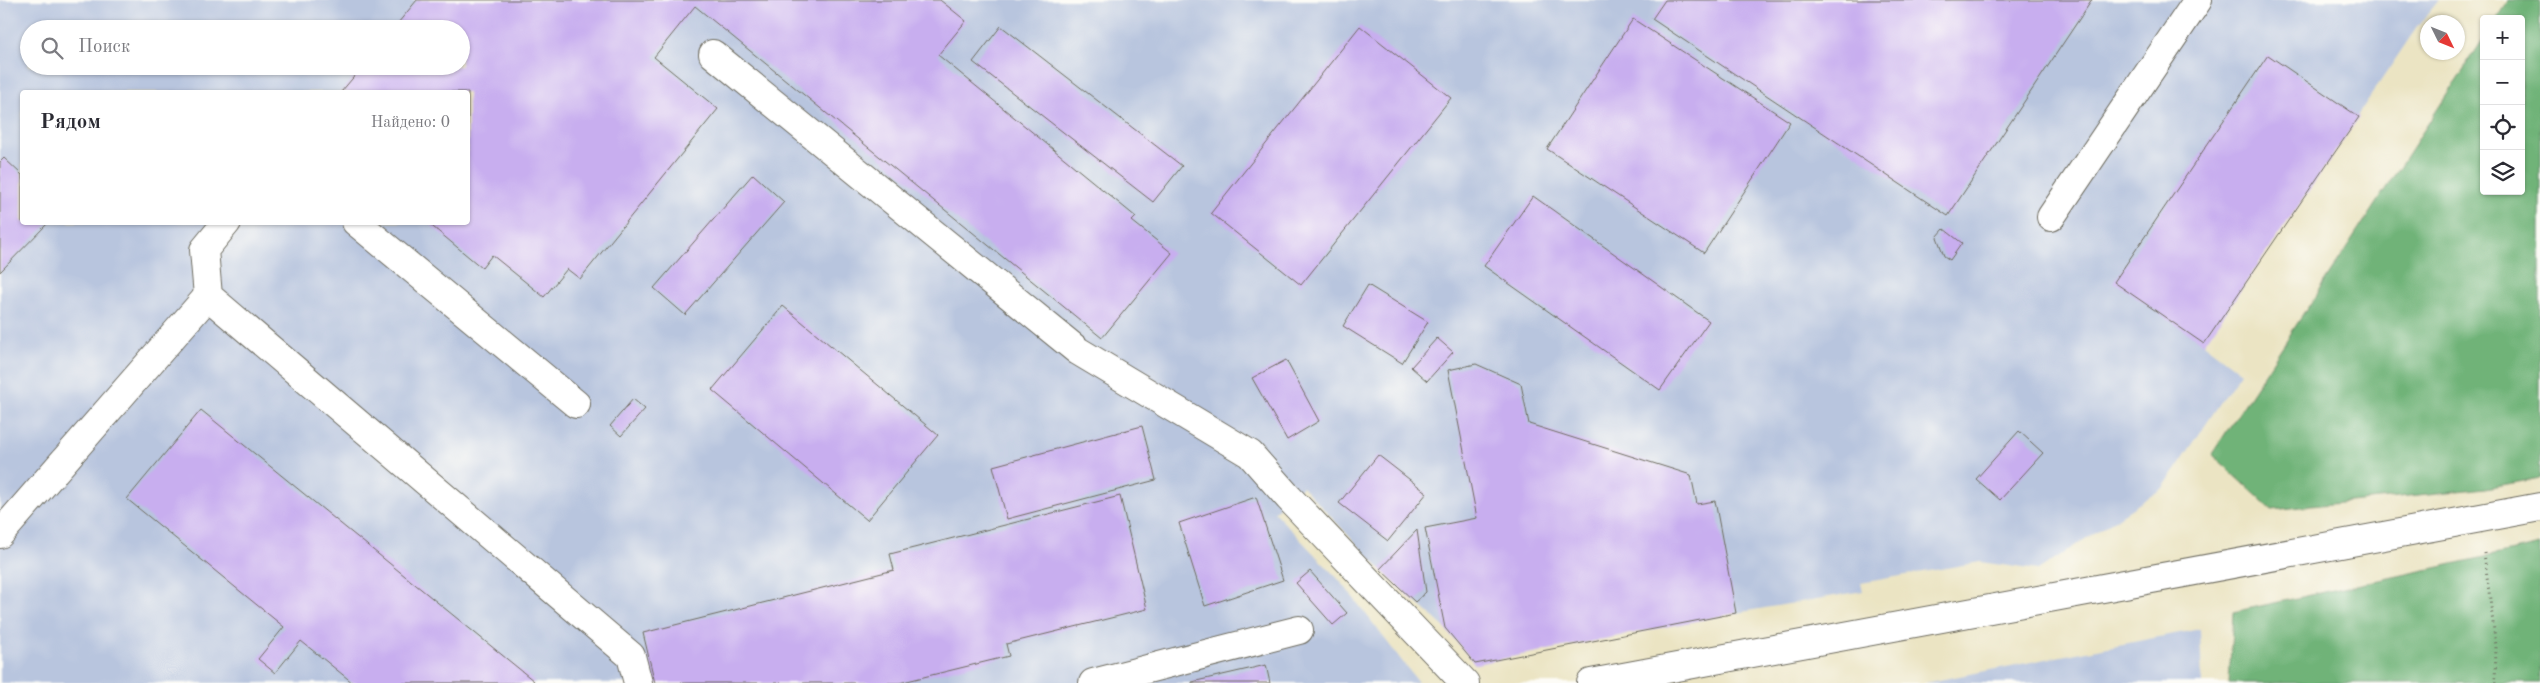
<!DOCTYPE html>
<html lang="ru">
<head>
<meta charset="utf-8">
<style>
  body { margin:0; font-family:"Old Standard TT",serif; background:#f7f7f7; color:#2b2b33 }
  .controls { position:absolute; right:15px; top:15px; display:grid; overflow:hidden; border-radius:5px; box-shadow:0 1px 4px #0004 }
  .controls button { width:45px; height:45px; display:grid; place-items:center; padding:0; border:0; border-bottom:1px solid #e1e1e2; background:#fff; color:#2b2b33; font:25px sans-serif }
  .compass { position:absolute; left:2420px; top:15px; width:45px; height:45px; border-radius:50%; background:#fff; box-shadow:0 1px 4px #0004; rotate:133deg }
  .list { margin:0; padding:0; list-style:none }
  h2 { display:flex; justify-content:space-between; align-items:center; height:65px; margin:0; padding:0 20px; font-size:21px }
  h2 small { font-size:16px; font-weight:400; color:#7c7c81 }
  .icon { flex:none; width:28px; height:28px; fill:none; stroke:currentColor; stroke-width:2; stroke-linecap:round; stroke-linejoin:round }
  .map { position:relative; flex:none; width:2540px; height:683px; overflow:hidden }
  .search { position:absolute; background:#fff; box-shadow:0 1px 4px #0004; left:20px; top:20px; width:450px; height:55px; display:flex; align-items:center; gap:12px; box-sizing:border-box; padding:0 18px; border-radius:28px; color:#7c7c81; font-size:19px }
  .panel { position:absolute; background:#fff; box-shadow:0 1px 4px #0004; left:20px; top:90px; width:450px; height:135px; border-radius:5px }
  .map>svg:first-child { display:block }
</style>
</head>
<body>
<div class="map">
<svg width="2540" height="683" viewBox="0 0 2540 683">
  <rect width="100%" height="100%" fill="#fdfcf7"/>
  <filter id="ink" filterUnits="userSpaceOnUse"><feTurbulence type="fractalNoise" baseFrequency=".02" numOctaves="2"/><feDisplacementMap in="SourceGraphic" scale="10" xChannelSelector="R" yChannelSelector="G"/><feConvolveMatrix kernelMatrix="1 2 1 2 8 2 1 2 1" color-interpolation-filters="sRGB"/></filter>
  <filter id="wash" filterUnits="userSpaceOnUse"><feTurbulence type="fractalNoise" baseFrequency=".0096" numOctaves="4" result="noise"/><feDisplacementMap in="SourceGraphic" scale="20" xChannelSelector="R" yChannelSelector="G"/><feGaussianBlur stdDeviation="1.12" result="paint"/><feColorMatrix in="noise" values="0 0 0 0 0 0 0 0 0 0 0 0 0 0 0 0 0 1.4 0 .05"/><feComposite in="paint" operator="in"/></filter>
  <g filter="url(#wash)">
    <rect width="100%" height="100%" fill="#ebe4c3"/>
    <g fill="#b8c5de" fill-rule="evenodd">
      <path d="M 0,0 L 2439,0 L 2417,27 L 2204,344 L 2241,372 L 2163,488 L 2038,570 L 1980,562 L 1861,583 L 1863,591 L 1736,613 L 1475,664 L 1445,628 L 1380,569 L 1302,486 L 1274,512 L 1342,583 L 1418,682 L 1411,683 L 0,683 ZM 29,29 L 461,29 L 461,66 L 29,66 ZM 22,92 L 468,92 L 468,222 L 22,222 Z"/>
      <polygon points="2200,629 2202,683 1924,683"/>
    </g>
    <g fill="#70b378" stroke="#4e6f52">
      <polygon points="2509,0 2540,0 2540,478 2486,488 2272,510 2212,454 2484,38 2484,191 2521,191 2521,19 2496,19"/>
      <polygon points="2540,545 2540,683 2229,683 2233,612"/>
    </g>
    <g id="blocks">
      <g fill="#c8aeef">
        <polygon points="417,0 940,0 966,21 938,55 1136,217 1132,221 1172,253 1102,338 695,6 654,57 718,109 580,279 567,269 544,297 492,255 482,268 427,222 468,222 468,92 341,92 363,66 461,66 461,29 393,29"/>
        <polygon points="1665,0 2092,0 1948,216 1652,19"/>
        <polygon points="1633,19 1790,122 1704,253 1547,149"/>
        <polygon points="1001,26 1182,166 1153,202 973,62"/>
        <polygon points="1360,26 1451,98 1301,285 1211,213"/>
        <polygon points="2268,55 2359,117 2204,344 2114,282"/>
        <polygon points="4,158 22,175 22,222 49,222 0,272 0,162"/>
        <polygon points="753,174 784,202 685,315 654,288"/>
        <polygon points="1533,196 1709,321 1660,390 1484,266"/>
        <polygon points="1944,229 1962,243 1950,260 1944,256 1937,237"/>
        <polygon points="1368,285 1428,322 1402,363 1343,326"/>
        <polygon points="783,306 938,435 867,520 712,390"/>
        <polygon points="1437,338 1453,352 1427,381 1411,367"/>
        <polygon points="1286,360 1319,421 1287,440 1252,378"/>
        <polygon points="1476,364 1521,384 1529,424 1691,475 1697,504 1715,501 1736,613 1475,664 1445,628 1425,528 1477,518 1448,370"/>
        <polygon points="633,399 645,409 621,436 610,426"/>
        <polygon points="201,410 534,681 533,683 353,683 301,641 275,673 258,659 284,627 127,499"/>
        <polygon points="1142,426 1156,480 1007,519 993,466"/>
        <polygon points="2019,431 2043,453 2000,500 1976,479"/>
        <polygon points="1378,455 1427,493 1388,541 1339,503"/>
        <polygon points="1120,496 1147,609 1006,644 1009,656 899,683 655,683 643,633 894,570 890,554"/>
        <polygon points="1256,497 1283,580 1205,606 1179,523"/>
        <polygon points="1417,530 1426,592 1415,602 1380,569"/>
        <polygon points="1310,571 1347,613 1333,625 1296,583"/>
        <polygon points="1266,665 1270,683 1192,683 1192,682"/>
      </g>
    </g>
  </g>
  <g filter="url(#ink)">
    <use href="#blocks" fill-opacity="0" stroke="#6e6c60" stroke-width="1"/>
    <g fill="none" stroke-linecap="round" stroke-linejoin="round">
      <g stroke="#6e6c60" stroke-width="30">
        <g id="minor">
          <polyline points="713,54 1078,351 1250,454 1289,498 1465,683"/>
          <polyline points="2051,217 2198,0"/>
          <polyline points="227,222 204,250 208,296 631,656 638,683"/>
          <polyline points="356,222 576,404"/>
          <polyline points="0,534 208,296"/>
          <polyline points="1093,683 1299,630"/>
          <polyline points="1591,683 2540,507"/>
        </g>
      </g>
      <polyline stroke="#6e6c60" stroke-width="3" stroke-dasharray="1 4" stroke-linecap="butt" points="2484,553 2496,646 2495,683"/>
      <use href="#minor" stroke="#fff" stroke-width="28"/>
    </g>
  </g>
</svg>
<div class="controls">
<button>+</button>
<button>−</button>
<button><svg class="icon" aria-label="locate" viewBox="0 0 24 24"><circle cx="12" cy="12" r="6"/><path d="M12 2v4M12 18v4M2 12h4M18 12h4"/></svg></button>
<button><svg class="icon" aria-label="layers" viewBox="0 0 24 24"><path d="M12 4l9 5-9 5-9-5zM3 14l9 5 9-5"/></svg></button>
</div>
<svg class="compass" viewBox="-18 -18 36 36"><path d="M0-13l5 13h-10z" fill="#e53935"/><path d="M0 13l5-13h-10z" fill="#7c7c81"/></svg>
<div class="search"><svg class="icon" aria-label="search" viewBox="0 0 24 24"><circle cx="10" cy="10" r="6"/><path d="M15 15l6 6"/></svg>Поиск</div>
<section class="panel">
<h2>Рядом<small>Найдено: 0</small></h2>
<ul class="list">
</ul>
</section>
</div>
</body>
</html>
